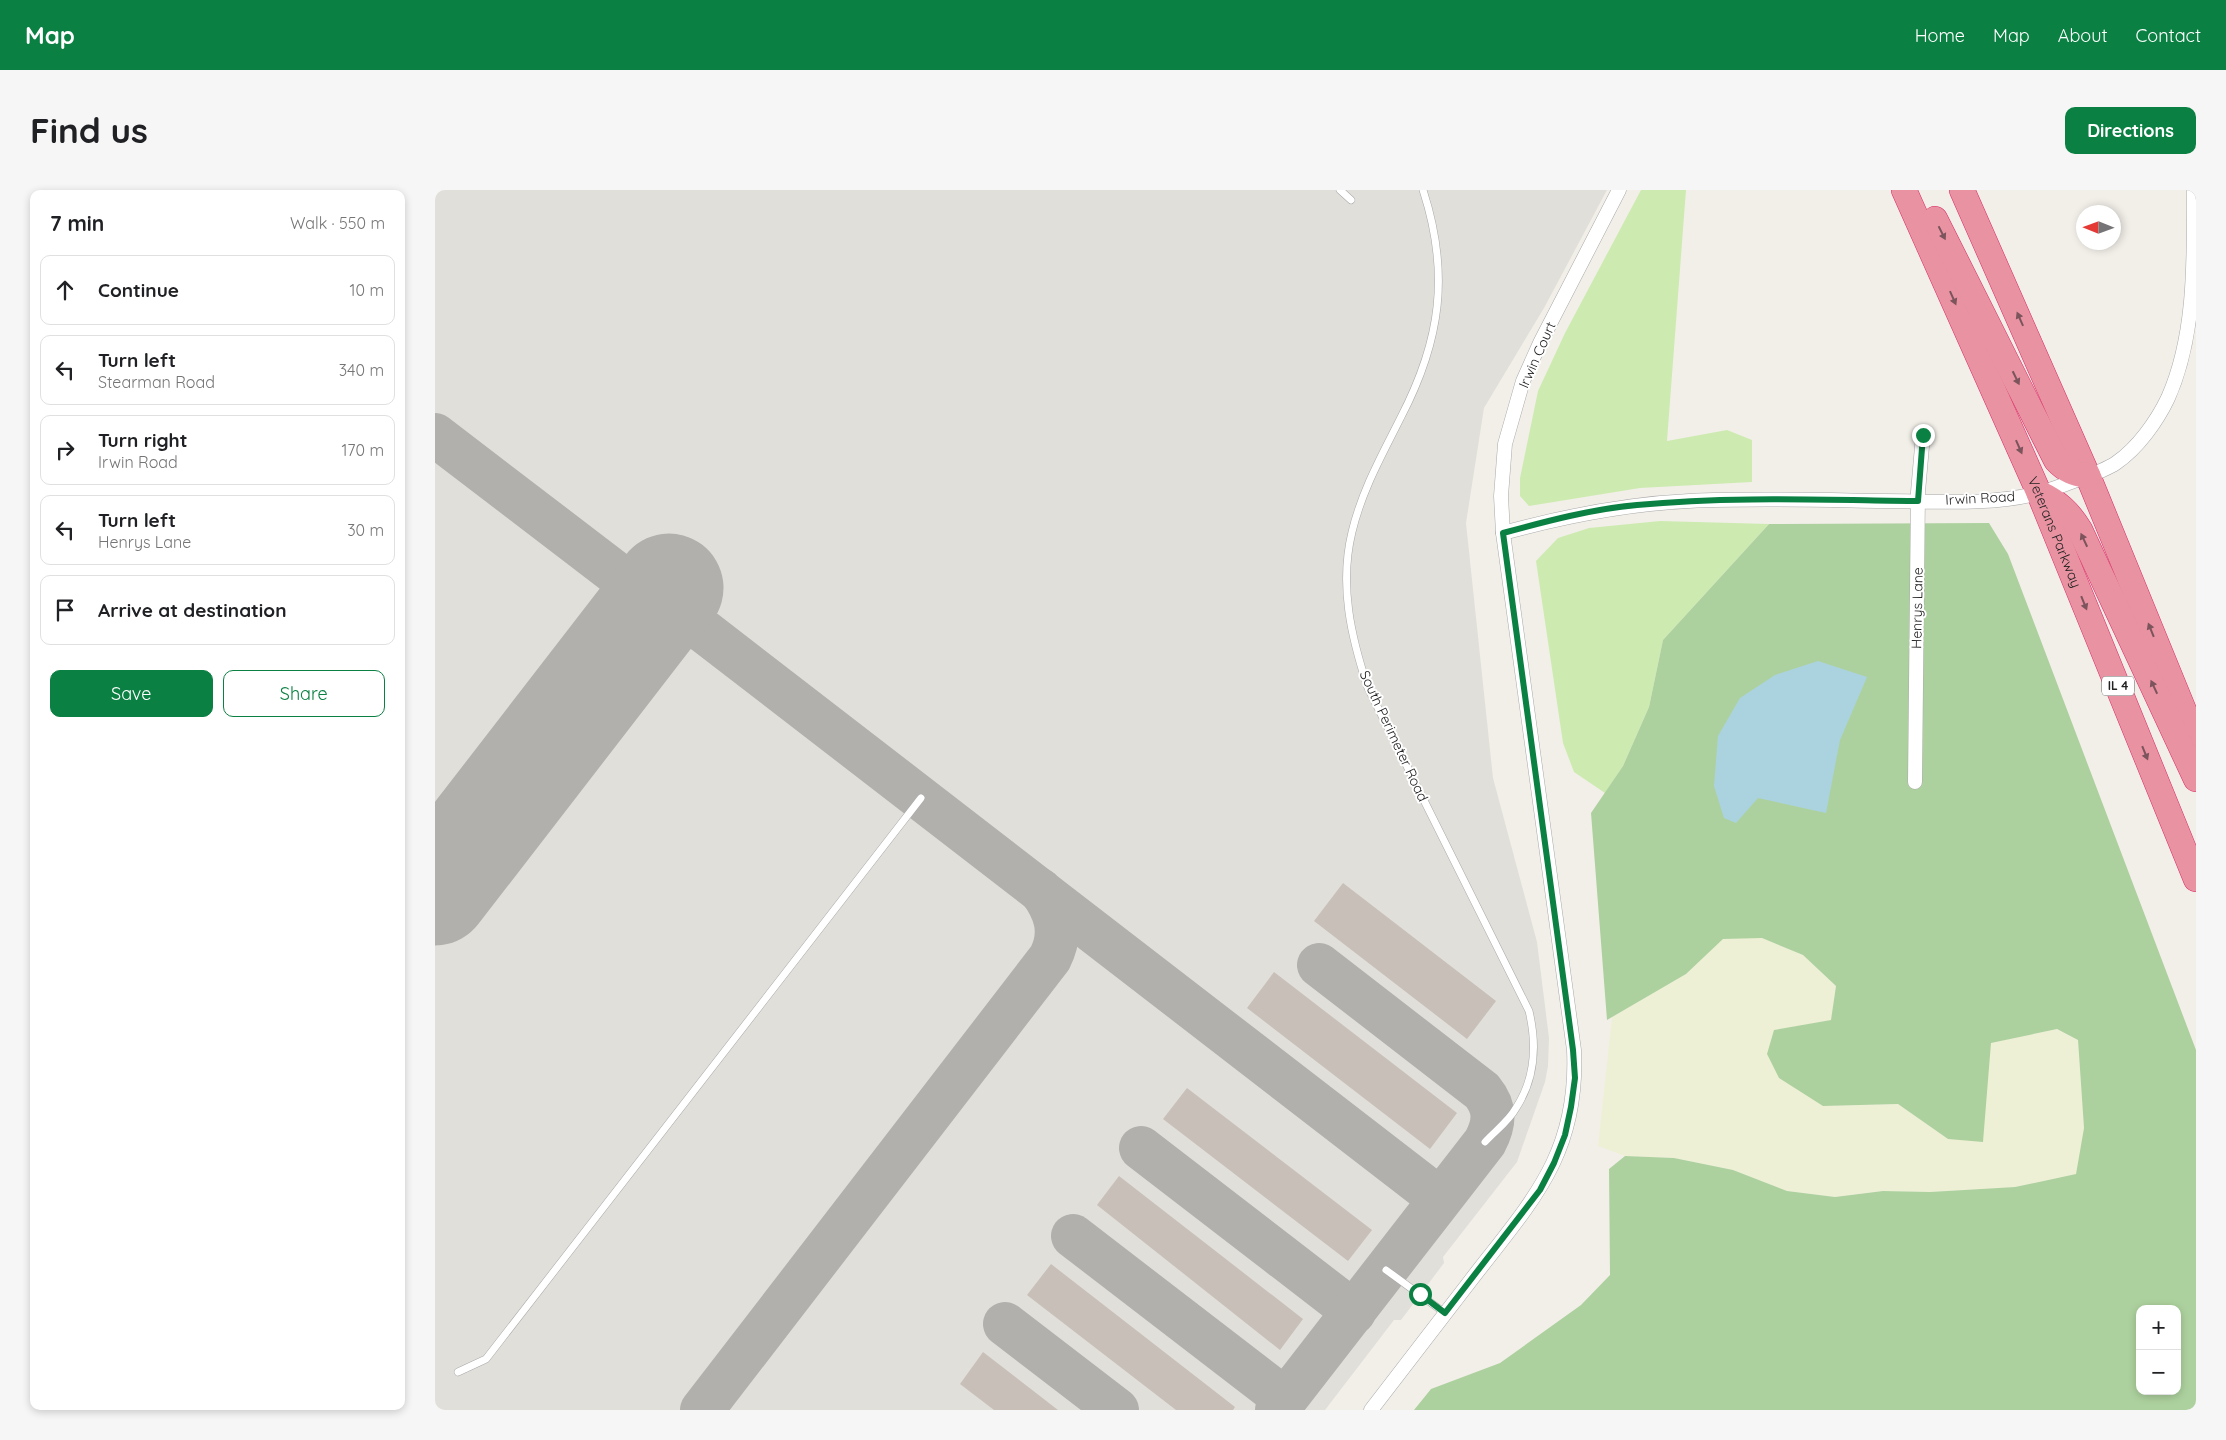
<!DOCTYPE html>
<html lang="en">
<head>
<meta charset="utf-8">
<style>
  body { margin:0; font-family:Quicksand,sans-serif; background:#f6f6f6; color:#202124 }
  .controls { position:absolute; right:15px; bottom:15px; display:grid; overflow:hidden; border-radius:10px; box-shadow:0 2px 8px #0003 }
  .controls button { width:45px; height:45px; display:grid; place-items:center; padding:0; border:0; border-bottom:1px solid #e0e0e0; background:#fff; color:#202124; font:25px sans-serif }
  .compass { position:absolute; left:1641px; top:15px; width:45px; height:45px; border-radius:50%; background:#fff; box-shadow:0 2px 8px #0003; rotate:271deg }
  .stop { position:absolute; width:15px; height:15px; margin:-11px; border:4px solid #0b8043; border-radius:50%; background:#fff }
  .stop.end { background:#0b8043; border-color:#fff; box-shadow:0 1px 5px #0008 }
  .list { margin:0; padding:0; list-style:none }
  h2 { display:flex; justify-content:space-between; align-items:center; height:65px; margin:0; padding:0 20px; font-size:21px }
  h2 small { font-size:16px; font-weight:400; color:#757577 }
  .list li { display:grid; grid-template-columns:32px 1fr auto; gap:15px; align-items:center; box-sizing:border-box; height:70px; margin:0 10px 10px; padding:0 10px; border:1px solid #e0e0e0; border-radius:10px }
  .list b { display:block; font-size:19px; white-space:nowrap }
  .list p { margin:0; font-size:16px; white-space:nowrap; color:#757577 }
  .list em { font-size:16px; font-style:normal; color:#757577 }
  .actions { display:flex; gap:10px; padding:15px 20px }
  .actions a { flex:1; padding:11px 0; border:1px solid #0b8043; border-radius:10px; text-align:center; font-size:18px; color:#0b8043 }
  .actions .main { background:#0b8043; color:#fff }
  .icon { flex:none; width:28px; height:28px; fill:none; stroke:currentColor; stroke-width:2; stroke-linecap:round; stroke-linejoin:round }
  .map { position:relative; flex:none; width:1761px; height:1220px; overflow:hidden; border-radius:10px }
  header { display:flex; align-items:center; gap:30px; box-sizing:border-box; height:70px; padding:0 25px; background:#0b8043; color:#fff }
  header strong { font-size:24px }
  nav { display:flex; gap:28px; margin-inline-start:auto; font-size:18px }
  .intro { display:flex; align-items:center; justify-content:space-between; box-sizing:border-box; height:120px; padding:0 30px }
  h1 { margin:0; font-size:35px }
  .button { padding:12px 22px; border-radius:10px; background:#0b8043; color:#fff; font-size:18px; font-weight:700 }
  main { display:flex; gap:30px; padding:0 30px }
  aside { flex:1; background:#fff; border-radius:10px; box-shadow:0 2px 8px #0003 }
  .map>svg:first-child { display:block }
</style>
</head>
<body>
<header>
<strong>Map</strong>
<nav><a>Home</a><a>Map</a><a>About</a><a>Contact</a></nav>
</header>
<div class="intro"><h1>Find us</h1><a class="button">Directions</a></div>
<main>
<aside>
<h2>7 min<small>Walk · 550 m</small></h2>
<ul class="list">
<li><svg class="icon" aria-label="ahead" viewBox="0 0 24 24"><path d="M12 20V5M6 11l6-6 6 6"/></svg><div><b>Continue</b></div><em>10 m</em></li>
<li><svg class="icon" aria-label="left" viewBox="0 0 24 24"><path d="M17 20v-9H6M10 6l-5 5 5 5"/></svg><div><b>Turn left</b><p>Stearman Road</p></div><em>340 m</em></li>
<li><svg class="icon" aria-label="right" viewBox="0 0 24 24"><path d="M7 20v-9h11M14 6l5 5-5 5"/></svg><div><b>Turn right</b><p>Irwin Road</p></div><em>170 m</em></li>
<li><svg class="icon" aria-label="left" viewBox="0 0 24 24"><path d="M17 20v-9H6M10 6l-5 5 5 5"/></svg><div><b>Turn left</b><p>Henrys Lane</p></div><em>30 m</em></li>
<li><svg class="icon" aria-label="arrive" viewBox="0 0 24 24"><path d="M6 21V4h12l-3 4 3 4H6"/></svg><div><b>Arrive at destination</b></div></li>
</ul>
<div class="actions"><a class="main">Save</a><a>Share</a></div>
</aside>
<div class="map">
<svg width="1761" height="1220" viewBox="0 0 1761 1220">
  <rect width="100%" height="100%" fill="#f2efe9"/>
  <polygon fill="#e1dfda" points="0,0 1172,0 1109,118 1049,218 1031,333 1058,588 1102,752 1114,848 1113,876 1110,892 1082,972 1008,1067 1009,1073 966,1130 959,1130 890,1220 0,1220"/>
  <polygon fill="#eef0d5" points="1288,748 1327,748 1368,765 1401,796 1396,830 1340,840 1388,916 1463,914 1513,949 1556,853 1621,839 1643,850 1649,938 1641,984 1580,997 1495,1002 1448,1001 1400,1007 1352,1001 1298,980 1239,968 1190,966 1163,956 1177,827 1251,784"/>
  <g fill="#cdebb0">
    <polygon points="1206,0 1251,0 1232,251 1292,240 1317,250 1317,292 1205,298 1094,316 1085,306 1085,288 1103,201 1130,143"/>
    <polygon points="1225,331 1334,334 1228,450 1214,517 1188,576 1170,603 1139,582 1128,553 1101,371 1123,348 1154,338"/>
  </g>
  <path fill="#add19e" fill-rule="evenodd" d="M 1554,333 L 1573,364 L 1761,860 L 1761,1220 L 979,1220 L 996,1199 L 1065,1173 L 1146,1115 L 1175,1085 L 1174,979 L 1190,966 L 1239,968 L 1298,980 L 1352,1001 L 1400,1007 L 1448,1001 L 1495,1002 L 1580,997 L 1641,984 L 1649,938 L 1643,850 L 1622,839 L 1556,853 L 1548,952 L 1513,949 L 1463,914 L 1388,916 L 1344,888 L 1332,864 L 1339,840 L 1396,830 L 1401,796 L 1368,765 L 1327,748 L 1288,749 L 1251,784 L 1172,830 L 1156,623 L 1188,576 L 1214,517 L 1228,450 L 1334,334 ZM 1705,1119 L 1742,1119 L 1742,1201 L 1705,1201 Z"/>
  <polygon fill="#aad3df" points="1383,471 1432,487 1405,550 1391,623 1323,608 1301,633 1289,628 1279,596 1283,546 1305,508 1340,485"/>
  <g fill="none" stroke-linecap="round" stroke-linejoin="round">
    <polyline stroke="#aad3df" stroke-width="5" points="1758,1220 1761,1218"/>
    <g stroke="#b1b0ac" stroke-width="44">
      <polyline points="0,245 221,414 270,442 1005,1009"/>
      <polyline points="706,958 919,1122"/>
      <polyline points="638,1046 850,1209"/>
      <polyline points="570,1134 682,1220"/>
      <path d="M 267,1220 L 615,768 C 628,743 621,721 605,700"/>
      <path d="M 842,1220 L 1050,952 C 1060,933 1061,918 1047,901 L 884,775"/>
    </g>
    <polyline stroke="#b1b0ac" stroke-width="109" points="0,701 234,398"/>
  </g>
  <g fill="#c7bfb8">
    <polygon points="908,693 1061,811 1032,849 879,731"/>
    <polygon points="839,782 1022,923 995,959 812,818"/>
    <polygon points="752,898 937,1040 913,1071 728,929"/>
    <polygon points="684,986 868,1129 845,1160 662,1015"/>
    <polygon points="616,1074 800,1217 798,1220 741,1220 592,1105"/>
    <polygon points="548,1162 623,1220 559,1220 525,1194"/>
  </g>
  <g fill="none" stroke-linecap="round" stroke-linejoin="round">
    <g stroke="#a9a9a9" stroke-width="8">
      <g id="lane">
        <polyline points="905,0 916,10"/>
        <path d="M 988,0 C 1015,83 1006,150 966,227 C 947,265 927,300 917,342 C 904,395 916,447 933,498 L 1094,821 C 1102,855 1100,889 1081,918 C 1074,931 1060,941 1050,952"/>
        <polyline points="951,1080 1010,1123"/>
        <polyline points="23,1182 51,1169 486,608"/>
      </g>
    </g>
    <g stroke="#a9a9a9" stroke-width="15">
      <g id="street">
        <path d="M 1068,343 C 1130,326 1191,314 1254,311 C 1319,308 1384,310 1448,311 C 1499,311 1554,316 1604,303 C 1616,300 1628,295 1639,291 C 1653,286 1669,281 1681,273 C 1703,258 1722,231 1733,208 C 1761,145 1759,69 1759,0"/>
        <polyline points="1480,592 1483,302 1488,245"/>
        <path d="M 936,1220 C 970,1176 1003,1133 1036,1090 C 1096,1012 1144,965 1139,860 L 1068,343 L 1066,306 L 1070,254 L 1088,191 L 1105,153 L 1184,0"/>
      </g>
    </g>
    <g stroke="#dc2a67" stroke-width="26">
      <g id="highway">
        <path id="s1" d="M 1469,0 L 1604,303 L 1761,689"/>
        <polyline points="1527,0 1653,286 1761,550"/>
        <path d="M 1500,29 L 1621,270 C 1631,281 1639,283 1653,286"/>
        <path d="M 1604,303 C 1623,312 1634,322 1645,340 L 1761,589"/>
      </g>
    </g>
    <use href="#lane" stroke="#fff" stroke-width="7"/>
    <use href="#street" stroke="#fff" stroke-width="14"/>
    <use href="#highway" stroke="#e892a2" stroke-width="25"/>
  </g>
  <defs><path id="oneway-solid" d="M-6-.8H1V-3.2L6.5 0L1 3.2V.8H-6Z" transform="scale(1.25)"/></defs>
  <g fill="#7b545c">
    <use href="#oneway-solid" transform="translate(1507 43) rotate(63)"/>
    <use href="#oneway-solid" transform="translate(1518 108) rotate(66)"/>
    <use href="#oneway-solid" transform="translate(1585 129) rotate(-114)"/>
    <use href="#oneway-solid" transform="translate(1581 188) rotate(64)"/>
    <use href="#oneway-solid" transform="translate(1584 257) rotate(66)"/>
    <use href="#oneway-solid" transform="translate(1649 350) rotate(-115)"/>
    <use href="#oneway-solid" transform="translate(1649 413) rotate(68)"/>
    <use href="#oneway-solid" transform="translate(1716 440) rotate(-112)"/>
    <use href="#oneway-solid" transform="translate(1719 497) rotate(-115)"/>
    <use href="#oneway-solid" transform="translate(1710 563) rotate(68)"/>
  </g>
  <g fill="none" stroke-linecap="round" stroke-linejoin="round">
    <path stroke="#0b8043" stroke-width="6" d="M 985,1104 L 1010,1123 L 1105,1000 L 1119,973 L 1130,945 L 1136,917 L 1140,888 L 1138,860 L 1068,343 C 1112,331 1157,319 1202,315 C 1295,306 1390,310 1483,311 L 1488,245"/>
  </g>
  <g text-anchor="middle" stroke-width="4" stroke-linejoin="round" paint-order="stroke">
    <rect fill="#fff" stroke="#646464" stroke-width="1" x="1667" y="486.5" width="32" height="19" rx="4"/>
    <g font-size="12" font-weight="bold" fill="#222">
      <text x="1683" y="500">IL 4</text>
    </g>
    <g font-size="14" fill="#222" stroke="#fff">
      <text transform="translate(1102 165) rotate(-66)" y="5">Irwin Court</text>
      <text transform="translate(1545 308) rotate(-3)" y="5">Irwin Road</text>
      <text dy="5" stroke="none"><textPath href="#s1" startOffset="374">Veterans Parkway</textPath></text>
      <text transform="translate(1482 418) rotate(-89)" y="5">Henrys Lane</text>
      <text transform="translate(959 546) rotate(65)" y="5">South Perimeter Road</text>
    </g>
  </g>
</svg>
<div class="controls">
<button>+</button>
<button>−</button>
</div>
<svg class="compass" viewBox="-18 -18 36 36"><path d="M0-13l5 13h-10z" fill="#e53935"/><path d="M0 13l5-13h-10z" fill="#757577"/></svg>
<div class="stop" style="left:985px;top:1104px"></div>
<div class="stop end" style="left:1488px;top:245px"></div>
</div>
</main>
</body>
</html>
